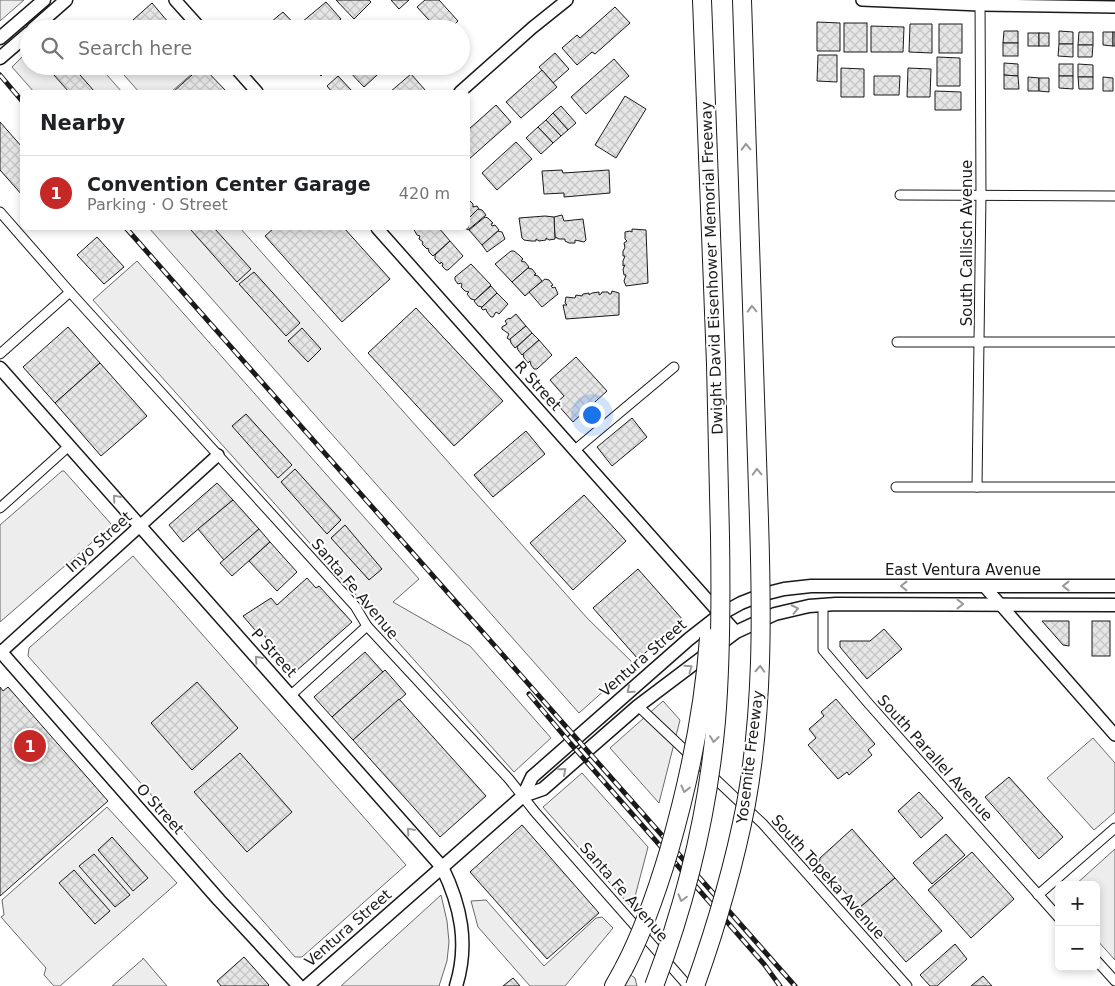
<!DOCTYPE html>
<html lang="en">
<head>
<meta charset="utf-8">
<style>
  body { margin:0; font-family:"DejaVu Sans",sans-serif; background:#f2f2f2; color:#202124 }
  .controls { position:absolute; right:15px; bottom:15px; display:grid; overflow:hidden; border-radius:8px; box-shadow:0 2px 8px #0003 }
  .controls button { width:45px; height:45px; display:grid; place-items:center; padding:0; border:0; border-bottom:1px solid #e0e0e0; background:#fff; color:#202124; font:25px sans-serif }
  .you { position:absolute; left:591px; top:414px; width:18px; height:18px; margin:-12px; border:4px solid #fff; border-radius:50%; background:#1a73e8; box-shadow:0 0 0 8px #1a73e833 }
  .badge { display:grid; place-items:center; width:32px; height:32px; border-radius:50%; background:#c62828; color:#fff; font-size:16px; font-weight:700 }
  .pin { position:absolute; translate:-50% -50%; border:2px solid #fff; box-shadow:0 1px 5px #0006 }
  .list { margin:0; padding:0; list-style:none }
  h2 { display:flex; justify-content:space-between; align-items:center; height:65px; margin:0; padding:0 20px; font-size:21px }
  h2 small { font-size:16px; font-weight:400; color:#757577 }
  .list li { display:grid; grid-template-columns:32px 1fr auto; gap:15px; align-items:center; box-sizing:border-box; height:75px; padding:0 20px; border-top:1px solid #e0e0e0 }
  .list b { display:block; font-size:19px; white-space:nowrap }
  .list p { margin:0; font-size:16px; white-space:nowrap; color:#757577 }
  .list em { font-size:16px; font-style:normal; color:#757577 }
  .icon { flex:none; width:28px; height:28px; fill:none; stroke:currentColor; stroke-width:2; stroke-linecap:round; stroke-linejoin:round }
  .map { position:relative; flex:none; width:1115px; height:986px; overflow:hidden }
  .search { position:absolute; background:#fff; box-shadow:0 2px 8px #0003; left:20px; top:20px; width:450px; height:55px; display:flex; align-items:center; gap:12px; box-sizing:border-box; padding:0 18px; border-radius:28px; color:#757577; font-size:19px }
  .panel { position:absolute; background:#fff; box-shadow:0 2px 8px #0003; left:20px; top:90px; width:450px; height:140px; border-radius:8px }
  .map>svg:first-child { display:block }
</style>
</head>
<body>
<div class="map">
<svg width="1115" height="986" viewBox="0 0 1115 986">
  <defs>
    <pattern id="building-cross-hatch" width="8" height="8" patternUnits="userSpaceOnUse" patternTransform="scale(1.25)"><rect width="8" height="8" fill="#e6e6e6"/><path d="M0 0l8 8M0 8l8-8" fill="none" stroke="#c5c5c5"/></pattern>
  </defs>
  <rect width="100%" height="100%" fill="#fff"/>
  <g fill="#ededed" stroke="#6a6a6a">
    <polygon points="0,0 24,0 0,21"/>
    <polygon points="29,50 29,66 99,66 122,92 34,92 12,67"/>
    <polygon points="134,66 201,66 171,92 139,92 124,75"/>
    <polygon points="149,228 240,228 588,619 634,664 579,713"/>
    <polygon points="137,261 419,579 393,602 470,646 551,738 514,772 93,300"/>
    <polygon points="62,471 64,471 112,525 0,622 0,525"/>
    <polygon points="133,556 406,865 302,957 295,957 28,656 29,648"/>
    <polygon points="663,701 680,720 659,803 610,748"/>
    <polygon points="1093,738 1115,763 1115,812 1094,830 1047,778"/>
    <polygon points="582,773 648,847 632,908 543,807"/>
    <polygon points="107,807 177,883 60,986 54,986 44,975 46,968 1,917 4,915 2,900"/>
    <polygon points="1115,849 1115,960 1096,939 1096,885 1075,885"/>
    <polygon points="441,895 447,921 449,942 447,961 439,986 341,986"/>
    <polygon points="486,900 544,966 596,918 602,917 613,928 565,986 530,986 478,927 471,901"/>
    <polygon points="143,958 167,986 112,986 143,959"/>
    <polygon points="629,974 635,978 637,986 622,986"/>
  </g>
  <g fill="url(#building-cross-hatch)" stroke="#1a1a1a">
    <polygon points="336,0 369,0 371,2 354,19"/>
    <polygon points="391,0 409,0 399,9"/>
    <polygon points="425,0 439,0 458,21 450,29 437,29 417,7"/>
    <polygon points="326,2 341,19 330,29 307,29 302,22"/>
    <polygon points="152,3 174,29 125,29 124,28"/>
    <polygon points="615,7 630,23 595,54 592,52 577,65 562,48 577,35 580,38"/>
    <polygon points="283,12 299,29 277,29 271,22"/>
    <polygon points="415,20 423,29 406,29"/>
    <polygon points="817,22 840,23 840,51 817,51"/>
    <rect x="844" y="23" width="23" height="29"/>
    <polygon points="910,24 932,24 932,53 909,52"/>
    <rect x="939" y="24" width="23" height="29"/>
    <polygon points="871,26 904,27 903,52 871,52"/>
    <polygon points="1004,31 1018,31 1018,43 1003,43"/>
    <polygon points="1059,31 1073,32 1073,44 1059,44"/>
    <polygon points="1079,32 1093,32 1093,45 1078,45"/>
    <polygon points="1103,32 1113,32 1113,46 1103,45"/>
    <rect x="1113" y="32" width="2" height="14"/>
    <rect x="1028" y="33" width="11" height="13"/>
    <rect x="1039" y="33" width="10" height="13"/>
    <rect x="1003" y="43" width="15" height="13"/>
    <polygon points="1059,44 1073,44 1073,57 1058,56"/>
    <polygon points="1078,45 1093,45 1092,57 1078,57"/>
    <polygon points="555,53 569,69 553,83 539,67"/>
    <polygon points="818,55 837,55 837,82 817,81"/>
    <polygon points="937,57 960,58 960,86 937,86"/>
    <polygon points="614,59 629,76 586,114 571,97"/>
    <polygon points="1004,63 1018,64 1018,76 1004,75"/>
    <rect x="1059" y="64" width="14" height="12"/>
    <polygon points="1078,64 1093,65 1093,77 1078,77"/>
    <polygon points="46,66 72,66 95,92 69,92"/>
    <polygon points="202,66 227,92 173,92"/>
    <polygon points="312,66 331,66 321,76"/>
    <polygon points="350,66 387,66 364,87 347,69"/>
    <polygon points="841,68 864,69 864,97 841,97"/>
    <polygon points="908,68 931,69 930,97 907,97"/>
    <polygon points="542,70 557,87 521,118 506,102"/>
    <polygon points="411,74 426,91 424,92 390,92"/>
    <polygon points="1004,75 1018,76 1019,89 1004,89"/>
    <polygon points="338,76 353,92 332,92 327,86"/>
    <polygon points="874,76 900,76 899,95 874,95"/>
    <polygon points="1059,76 1073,76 1073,89 1059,88"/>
    <polygon points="1028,77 1039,78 1039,91 1028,91"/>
    <polygon points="1078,77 1093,77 1093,89 1079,89"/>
    <polygon points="1103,77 1113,78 1113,91 1103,91"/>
    <polygon points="1039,78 1049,78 1049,92 1039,91"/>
    <polygon points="935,91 961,92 961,110 935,110"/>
    <polygon points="625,96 646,109 616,158 595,145"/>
    <polygon points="496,105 511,122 468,160 468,130"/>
    <polygon points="561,106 576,123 568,130 553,113"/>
    <polygon points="553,113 568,130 561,136 546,120"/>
    <polygon points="546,120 561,136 553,143 538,127"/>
    <polygon points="0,122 22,147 22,195 0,170"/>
    <polygon points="538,127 553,143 541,154 526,138"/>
    <polygon points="516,142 532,159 497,190 482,173"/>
    <polygon points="562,170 563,173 609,170 610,193 564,197 564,193 544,194 542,171"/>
    <polygon points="468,199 473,204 473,207 477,206 479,209 468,219"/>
    <polygon points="478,209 482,210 486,215 468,230 465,228 468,228 468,219"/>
    <polygon points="562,215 564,221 583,219 586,240 584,242 575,240 575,243 569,243 565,241 565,239 559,239 555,237 554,217"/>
    <polygon points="545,216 554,217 555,239 549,240 546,238 546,240 539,241 536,239 536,241 531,241 524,240 522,238 519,218"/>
    <polygon points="485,217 488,218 493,223 491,224 492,226 495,225 499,230 482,245 469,230"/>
    <polygon points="194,228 214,228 251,269 237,282 191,230"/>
    <polygon points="274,228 344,228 390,279 342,322 265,236"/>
    <polygon points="413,228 439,228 450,241 433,256 429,252 428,248 427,249 422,244 423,242 419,239 420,236 417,235"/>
    <polygon points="632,229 646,230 648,283 626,286 624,281 626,275 624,275 623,269 625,265 623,266 623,261 625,256 623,256 623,251 625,248 624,243 627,241 625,239 625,232 630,231 632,232"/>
    <polygon points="498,231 502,232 505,239 487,252 482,245"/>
    <polygon points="97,237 124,267 104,284 77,255"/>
    <polygon points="450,241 463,256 448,270 446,270 442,266 443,264 441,262 440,264 435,259 435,255"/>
    <polygon points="511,251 514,251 519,255 523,259 521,261 525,262 529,267 512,282 495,264"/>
    <polygon points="471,264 491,285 475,300 471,299 467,294 469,292 465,291 461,287 462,285 461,283 458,284 455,280 455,277"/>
    <polygon points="528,268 532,269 536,274 534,275 538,276 542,281 525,296 512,282"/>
    <polygon points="254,272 300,323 286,336 239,284"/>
    <polygon points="545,279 549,280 553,285 551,286 553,288 555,287 558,294 542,307 529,292"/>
    <polygon points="491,286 497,293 482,307 478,306 474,301"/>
    <polygon points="612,291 619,293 619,315 566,319 563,305 567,305 565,303 566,297 575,298 576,295 582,296 583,294 589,293 589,295 592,293 599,292 599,295 601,294 602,292 608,292 609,294 611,294"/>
    <polygon points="497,293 508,304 499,314 496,312 493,317 491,317 487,312 486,309 483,310 481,308"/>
    <polygon points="416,308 503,401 454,446 368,353"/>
    <polygon points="516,314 526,326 510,340 507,338 509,334 502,329 502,327 507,324 505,321 509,318 510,319"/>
    <polygon points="526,326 532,333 515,348 511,343 510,339"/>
    <polygon points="68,327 100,363 55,403 23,367"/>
    <polygon points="302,328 321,349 308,362 288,341"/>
    <polygon points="532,333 539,340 522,355 518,350 517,347"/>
    <polygon points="539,340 552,355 537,369 534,369 531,365 530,361 528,363 524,358 523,354"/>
    <polygon points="576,357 607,391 573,422 556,403 564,396 550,380"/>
    <polygon points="100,363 147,416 101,456 55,403"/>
    <polygon points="246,414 292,465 278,478 232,426"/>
    <polygon points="632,418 647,437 612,466 597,447"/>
    <polygon points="526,431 545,454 493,497 474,475"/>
    <polygon points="295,469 341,520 327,534 281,482"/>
    <polygon points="217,483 233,500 183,542 169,525"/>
    <polygon points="584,495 626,541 573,590 530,543"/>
    <polygon points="233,500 259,529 224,560 198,529"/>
    <polygon points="345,525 382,569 369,580 331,538"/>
    <polygon points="259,529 270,542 232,576 220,563"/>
    <polygon points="270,542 297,572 277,591 249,561"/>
    <polygon points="638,569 683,620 638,659 593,608"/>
    <polygon points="307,578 316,588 319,586 352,622 295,672 269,644 271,643 257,628 255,630 243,616 271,598 277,605"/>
    <polygon points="1042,621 1069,621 1069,646 1063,645"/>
    <rect x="1092" y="621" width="18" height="35"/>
    <polygon points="884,629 902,649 867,679 840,647 840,641 870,641"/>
    <polygon points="365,652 383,672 332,717 314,697"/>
    <polygon points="385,670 406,694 353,740 332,717"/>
    <polygon points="197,682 238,728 192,770 151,723"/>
    <polygon points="0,687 3,691 8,687 108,801 0,896"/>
    <polygon points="399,699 486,796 440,837 353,740"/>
    <polygon points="836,699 875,744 868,750 872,755 849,775 847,772 838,779 808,745 816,738 809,729 824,716 821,712"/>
    <polygon points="240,753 292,812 247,852 194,792"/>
    <polygon points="1009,777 1063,837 1039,859 985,797"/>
    <polygon points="919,792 943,818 921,838 898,811"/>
    <polygon points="522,825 599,913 547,959 470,872"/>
    <polygon points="852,829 895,878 859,908 819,863 820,858"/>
    <polygon points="946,834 965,855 932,884 913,863"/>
    <polygon points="112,837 148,878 133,891 98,850"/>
    <polygon points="972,852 1014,899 971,938 928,890"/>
    <polygon points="94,854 130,895 115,907 79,866"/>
    <polygon points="74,870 110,911 95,924 59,883"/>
    <polygon points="895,878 942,931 906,962 859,908"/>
    <polygon points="955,944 967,959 937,986 930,986 920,975"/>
    <polygon points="244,957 269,985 268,986 221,986 217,981"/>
    <polygon points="983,976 992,986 971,986"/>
    <polygon points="513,978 520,986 503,986"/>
  </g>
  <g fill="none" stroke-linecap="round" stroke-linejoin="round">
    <g stroke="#1a1a1a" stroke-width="11">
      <g id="minor">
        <polyline points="900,195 1115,196"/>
        <polyline points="0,212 70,292 355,606 367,626 509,779 535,812 688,986"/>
        <polyline points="897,342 1115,342"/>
        <polyline points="0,354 70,292"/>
        <polyline points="575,450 674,367"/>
        <polyline points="896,487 1115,487"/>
        <polyline points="977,487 981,195 980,0"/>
        <polyline points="0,508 69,446"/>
        <polyline points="823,604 823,650 869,704 1059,918"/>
        <polyline points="290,696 367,626"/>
        <polyline points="638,706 763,824 907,986"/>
        <polyline points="1038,895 1115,828"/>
        <polyline points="1096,960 1115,981"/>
      </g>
    </g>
    <g stroke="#1a1a1a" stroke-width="14">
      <g id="tertiary">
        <polyline points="175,0 201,29"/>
        <polyline points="862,0 980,5 1115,7"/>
        <polyline points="234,66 257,92"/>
        <polyline points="460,92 532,28 567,0"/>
        <polyline points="377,228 736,632"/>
        <polyline points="984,586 1115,735"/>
        <polyline points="0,653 218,455"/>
      </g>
    </g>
    <g stroke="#1a1a1a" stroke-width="15">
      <g id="secondary">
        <polyline points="33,29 66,0"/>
        <polyline points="0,38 44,0"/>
        <polyline points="0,58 29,33"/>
        <path d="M 0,368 L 442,867 C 461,906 469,944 456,986"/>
        <polyline points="0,651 219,900 299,986"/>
        <polyline points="523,796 543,789 638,706 736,632 775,614 809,606 836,604 1115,605"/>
        <polyline points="307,986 523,796 532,777 689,639 721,614 741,603 764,594 784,589 811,586 1115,586"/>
      </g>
    </g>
    <g stroke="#1a1a1a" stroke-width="20">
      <g id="motorway">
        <polyline points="702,0 716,364 720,536"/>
        <polyline points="742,0 759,520"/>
        <polyline points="614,986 624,968"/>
      </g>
    </g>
    <use href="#minor" stroke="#fff" stroke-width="9"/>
    <use href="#tertiary" stroke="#fff" stroke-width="11"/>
    <use href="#secondary" stroke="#fff" stroke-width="12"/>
    <use href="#motorway" stroke="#fff" stroke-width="18"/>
    <g stroke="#1a1a1a" stroke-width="5">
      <g id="rail">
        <polyline points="0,75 22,101"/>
        <polyline points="126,228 795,986"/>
        <polyline points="529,694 570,743 764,964 780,986"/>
      </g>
    </g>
    <use href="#rail" stroke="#fff" stroke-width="3" stroke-dasharray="9" stroke-linecap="butt"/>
    <g stroke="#1a1a1a" stroke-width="20" stroke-linecap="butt">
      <g id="motorway-bridge">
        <path d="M 624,968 C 644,930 657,891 669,851 C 689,781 704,710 709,638"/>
        <path d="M 654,986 C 686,902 708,811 716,721 C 721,660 721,598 720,536"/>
        <path d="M 695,986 C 716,927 734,866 746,804 C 763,710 762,615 759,520"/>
      </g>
    </g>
    <use href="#motorway-bridge" stroke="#fff" stroke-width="18"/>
  </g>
  <defs><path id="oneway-chevron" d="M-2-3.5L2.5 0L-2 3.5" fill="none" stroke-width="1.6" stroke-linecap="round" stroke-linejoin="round" transform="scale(1.25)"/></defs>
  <g stroke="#989898">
    <use href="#oneway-chevron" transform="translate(746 147) rotate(-92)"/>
    <use href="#oneway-chevron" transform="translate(752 309) rotate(-92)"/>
    <use href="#oneway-chevron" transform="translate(757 472) rotate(-92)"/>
    <use href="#oneway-chevron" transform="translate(116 498) rotate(-131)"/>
    <use href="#oneway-chevron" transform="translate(904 586) rotate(-180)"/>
    <use href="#oneway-chevron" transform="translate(1066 586) rotate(-180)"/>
    <use href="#oneway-chevron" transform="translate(960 604)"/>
    <use href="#oneway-chevron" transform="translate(795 609) rotate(-12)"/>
    <use href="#oneway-chevron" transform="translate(258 659) rotate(-132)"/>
    <use href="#oneway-chevron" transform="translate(689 668) rotate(-35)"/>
    <use href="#oneway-chevron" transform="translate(760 669) rotate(-87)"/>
    <use href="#oneway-chevron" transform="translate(630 690) rotate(139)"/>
    <use href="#oneway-chevron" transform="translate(714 739) rotate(97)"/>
    <use href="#oneway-chevron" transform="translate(563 771) rotate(-41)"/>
    <use href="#oneway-chevron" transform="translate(685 789) rotate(104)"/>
    <use href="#oneway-chevron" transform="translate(410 831) rotate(-131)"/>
    <use href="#oneway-chevron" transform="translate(682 898) rotate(106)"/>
  </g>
  <g text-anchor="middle" stroke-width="4" stroke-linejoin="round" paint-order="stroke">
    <g font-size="15" fill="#1a1a1a" stroke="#fff">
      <text transform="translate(967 243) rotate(-90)" y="5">South Callisch Avenue</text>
      <text transform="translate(712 268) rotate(-92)" y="5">Dwight David Eisenhower Memorial Freeway</text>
      <text transform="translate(538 386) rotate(48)" y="5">R Street</text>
      <text transform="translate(99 542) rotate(-42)" y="5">Inyo Street</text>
      <text x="963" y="575">East Ventura Avenue</text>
      <text transform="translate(355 589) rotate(50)" y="5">Santa Fe Avenue</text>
      <text transform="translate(274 653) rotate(48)" y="5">P Street</text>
      <text transform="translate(643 658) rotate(-41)" y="5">Ventura Street</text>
      <text transform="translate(750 757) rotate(-83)" y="5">Yosemite Freeway</text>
      <text transform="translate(935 758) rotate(48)" y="5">South Parallel Avenue</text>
      <text transform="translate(160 809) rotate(48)" y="5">O Street</text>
      <text transform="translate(828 877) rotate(48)" y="5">South Topeka Avenue</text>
      <text transform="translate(624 892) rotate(49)" y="5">Santa Fe Avenue</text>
      <text transform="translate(348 928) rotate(-41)" y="5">Ventura Street</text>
    </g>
  </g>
</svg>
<div class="controls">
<button>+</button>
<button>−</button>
</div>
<div class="you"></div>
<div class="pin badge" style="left:30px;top:746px">1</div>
<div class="search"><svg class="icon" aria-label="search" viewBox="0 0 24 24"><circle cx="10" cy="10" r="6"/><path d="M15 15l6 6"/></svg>Search here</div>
<section class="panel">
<h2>Nearby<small></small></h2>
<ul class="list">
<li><span class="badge">1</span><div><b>Convention Center Garage</b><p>Parking · O Street</p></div><em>420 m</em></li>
</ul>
</section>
</div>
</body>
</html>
